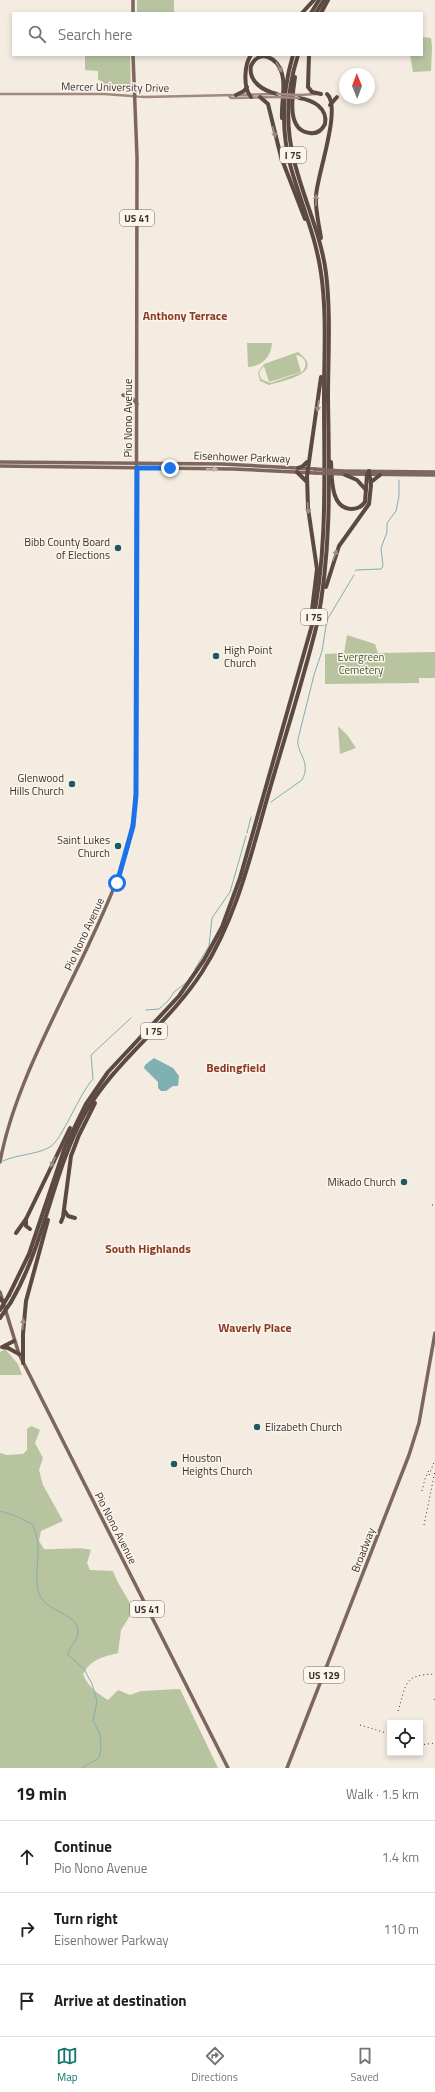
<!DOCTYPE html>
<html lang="en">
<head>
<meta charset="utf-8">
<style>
  body { margin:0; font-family:"Titillium Web",sans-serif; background:#f6f6f6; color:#202124 }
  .controls { position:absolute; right:12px; bottom:12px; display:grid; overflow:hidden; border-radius:0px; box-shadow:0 2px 6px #0003 }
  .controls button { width:36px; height:36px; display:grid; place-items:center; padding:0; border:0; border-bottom:1px solid #e0e0e0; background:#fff; color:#202124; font:20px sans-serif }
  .compass { position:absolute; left:339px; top:68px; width:36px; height:36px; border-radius:50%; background:#fff; box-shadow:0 2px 6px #0003; rotate:359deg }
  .stop { position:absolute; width:12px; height:12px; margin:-9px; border:3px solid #1a73e8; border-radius:50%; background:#fff }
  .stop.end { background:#1a73e8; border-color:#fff; box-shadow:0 1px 4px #0008 }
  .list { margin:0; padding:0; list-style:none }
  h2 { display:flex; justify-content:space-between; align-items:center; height:52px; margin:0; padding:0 16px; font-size:17px }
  h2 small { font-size:13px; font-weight:400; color:#757577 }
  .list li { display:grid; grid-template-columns:26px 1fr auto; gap:12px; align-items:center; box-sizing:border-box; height:72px; padding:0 16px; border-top:1px solid #e0e0e0 }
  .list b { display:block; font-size:15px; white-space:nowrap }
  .list p { margin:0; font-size:13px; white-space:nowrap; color:#757577 }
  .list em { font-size:13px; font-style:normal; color:#757577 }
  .icon { flex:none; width:22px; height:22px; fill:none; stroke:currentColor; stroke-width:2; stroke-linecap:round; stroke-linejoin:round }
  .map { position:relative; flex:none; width:435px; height:1768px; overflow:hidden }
  .search { position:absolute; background:#fff; box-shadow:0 2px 6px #0003; left:12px; right:12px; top:12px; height:44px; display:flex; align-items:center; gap:10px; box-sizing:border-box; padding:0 14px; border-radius:0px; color:#757577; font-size:15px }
  .sheet { height:268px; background:#fff }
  nav { display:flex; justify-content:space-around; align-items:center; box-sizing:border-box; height:56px; border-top:1px solid #e0e0e0; background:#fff; font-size:11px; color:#757577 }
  nav a { display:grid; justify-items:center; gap:2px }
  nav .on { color:#0f766e }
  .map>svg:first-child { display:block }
</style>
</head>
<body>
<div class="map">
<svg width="435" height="1768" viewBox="0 0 435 1768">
  <rect width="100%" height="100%" fill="#f4ebe1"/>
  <g fill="#b8c4a0" fill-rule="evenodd">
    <rect x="137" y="0" width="37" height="13"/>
    <polygon points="422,37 431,38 432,47 431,71 413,72 410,55 422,55"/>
    <polygon points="85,55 130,55 131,90 128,93 102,90 102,81 98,80 98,71 85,70"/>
    <path d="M 247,343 L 272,343 C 271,357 262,366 248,367 Z"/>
    <path d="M 298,352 C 326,373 286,380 269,385 L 260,381 L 258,372 L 264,364 ZM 296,355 C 305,356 309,365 302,372 L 270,383 L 261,379 L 259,372 L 264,366 L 269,382 L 301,372 Z"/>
    <polygon points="347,635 375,644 378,653 435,652 435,678 419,678 419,683 325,684 325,654 344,653"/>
    <polygon points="338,726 348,736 356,748 340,754"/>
    <polygon points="5,1349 18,1364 22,1375 0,1375 0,1352"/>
    <path d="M 31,1426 L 40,1430 L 35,1443 L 43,1458 L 39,1470 L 43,1485 L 63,1521 L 41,1531 L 39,1541 L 44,1549 C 57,1550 81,1546 91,1550 L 87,1563 L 90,1570 L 113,1571 C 118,1586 128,1596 133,1611 L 121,1630 L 118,1653 C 103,1657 91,1659 83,1674 C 88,1687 97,1693 108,1700 L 118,1690 L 130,1695 L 141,1691 L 180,1689 L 218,1768 L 0,1768 L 0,1453 L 7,1455 L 23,1454 L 27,1450 L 27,1429 Z"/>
  </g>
  <polygon fill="#7fb0b2" points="154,1058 173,1068 179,1076 178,1086 173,1086 166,1091 161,1091 158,1088 158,1082 144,1068 145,1065"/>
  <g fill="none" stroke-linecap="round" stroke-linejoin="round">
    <g stroke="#7fb0b2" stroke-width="1">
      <polyline points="355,571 356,570 381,569 383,566 381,548 387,532 387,523 396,511 399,496 399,480"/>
      <path d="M 271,802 L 302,780 C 312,761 296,754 298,739 L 314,675 L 322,651 L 327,620 L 354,575"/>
      <polyline points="247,833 251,817"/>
      <polyline points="195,969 209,946 212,918 230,892 246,836"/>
      <polyline points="146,1010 159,1009 168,1001 174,992 187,982"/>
      <path d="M 3,1161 C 18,1154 36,1155 50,1147 C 62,1140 79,1094 93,1079 L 91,1055 L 131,1018"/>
      <path d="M 0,1511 L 13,1515 L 32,1524 C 45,1549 32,1573 39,1594 C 46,1613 80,1613 78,1633 C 77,1642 68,1647 68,1655 L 84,1669 L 92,1684 L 97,1701 L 93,1721 L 100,1734 L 101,1749 L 99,1758 L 82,1768"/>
    </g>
    <g stroke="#a18a7d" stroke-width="2.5">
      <polyline points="0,94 104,94 145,97 273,94"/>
      <polyline points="300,95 316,94"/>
      <polyline points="229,96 231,98 277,97"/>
    </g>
    <g stroke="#7d675c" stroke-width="3.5">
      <polyline points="133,13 133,0"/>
      <polyline points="123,395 132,398 137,404"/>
      <polyline points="0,462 222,464 315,469"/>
      <polyline points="0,466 233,469 315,473"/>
      <polyline points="341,471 435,472"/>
      <polyline points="346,474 435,475"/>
      <path d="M 0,1162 C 13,1090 57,1012 88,946 C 113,892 135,848 136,787 L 137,157 L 133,55"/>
      <polyline points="0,1292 19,1354 228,1768"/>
      <polyline points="287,1768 409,1455 419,1423 435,1333"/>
    </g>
    <g stroke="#5c4a42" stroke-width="4">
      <polyline points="302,13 314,0"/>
      <polyline points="311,13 319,0"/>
      <polyline points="316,13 324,0"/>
      <polyline points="321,13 328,0"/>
      <polyline points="309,55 308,87 312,92 321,94"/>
      <path d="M 295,77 C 293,92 285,131 310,133 C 317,134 322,130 325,124 C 328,108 313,100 299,98"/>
      <path d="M 277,94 C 264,91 248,82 251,66 C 259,48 279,58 282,74 C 286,87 281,104 282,118"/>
      <polyline points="236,95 244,91 247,87"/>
      <path d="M 251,97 C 243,88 244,65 251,55"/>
      <polyline points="260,97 268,104 281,157 305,219"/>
      <polyline points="330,105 337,97"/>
      <path d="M 321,238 C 319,224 315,210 316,196 C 317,175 342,108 327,94"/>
      <path d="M 331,462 C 332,477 330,509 352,509 C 358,509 362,506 365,502 L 367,475 L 369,471"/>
      <polyline points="298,468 303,466 307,462"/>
      <polyline points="297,472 306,481"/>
      <polyline points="343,474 357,480 366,490"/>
      <polyline points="371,482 380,475"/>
      <polyline points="326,587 339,546 369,504 371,485 369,471"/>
      <polyline points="312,610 317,569 308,508 307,476 321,377"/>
      <polyline points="64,1210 68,1216 75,1218"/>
      <polyline points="26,1219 26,1226 30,1229"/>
      <polyline points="61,1222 63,1217 71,1156 79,1135 95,1103"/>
      <polyline points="16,1233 26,1219 70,1128"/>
      <path d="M 9,1295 L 29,1254 L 65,1147 L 86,1104 L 108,1072 L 179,996 L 204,960 L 222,927 L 240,878 L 312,625 C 328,550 324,473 324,396 C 324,356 327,313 321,273 C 316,237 301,203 291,168 C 281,131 282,92 293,55"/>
      <polyline points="0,1298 2,1301"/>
      <path d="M 11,1302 C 45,1244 52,1174 84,1115 C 115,1060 168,1025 202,972 C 237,917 251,854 269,792 C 285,736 303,681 317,624 C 332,549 329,474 328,398 C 328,357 331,314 326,273 C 321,234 303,198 294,160 C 285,125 287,89 298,55"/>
      <polyline points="4,1346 14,1341"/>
      <polyline points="2,1347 8,1348 19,1354"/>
      <polyline points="23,1363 23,1334 26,1301 48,1220"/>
    </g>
    <g stroke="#3b302b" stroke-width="1" stroke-dasharray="1 3" stroke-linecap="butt">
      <polyline points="432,1205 435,1205"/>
      <polyline points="429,1475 435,1460"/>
      <polyline points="422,1491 425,1479 429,1470"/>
      <polyline points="424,1525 435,1471"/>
      <polyline points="434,1700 435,1698"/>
      <path d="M 398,1711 C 407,1683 403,1675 435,1674"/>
      <polyline points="360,1725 390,1734"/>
      <polyline points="420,1745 435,1743"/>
    </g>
    <g stroke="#a18a7d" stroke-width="2.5">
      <polyline points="277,94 300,95"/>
      <polyline points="277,97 299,98"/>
    </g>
    <g stroke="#7d675c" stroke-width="3.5">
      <polyline points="315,469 341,471"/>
      <polyline points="315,473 343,474"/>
    </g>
    <g stroke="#5c4a42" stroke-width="4">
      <polyline points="0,1310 9,1295"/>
      <polyline points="0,1318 11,1302"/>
    </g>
  </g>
  <defs><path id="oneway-solid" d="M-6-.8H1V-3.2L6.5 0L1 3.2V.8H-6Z"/></defs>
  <g fill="#9c8e87">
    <use href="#oneway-solid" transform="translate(279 67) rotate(60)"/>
    <use href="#oneway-solid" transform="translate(274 132) rotate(77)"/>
    <use href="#oneway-solid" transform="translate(316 200) rotate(-89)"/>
    <use href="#oneway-solid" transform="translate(318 406) rotate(97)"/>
    <use href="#oneway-solid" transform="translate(308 508) rotate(85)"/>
    <use href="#oneway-solid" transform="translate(335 555) rotate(-70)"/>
    <use href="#oneway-solid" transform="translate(53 1162) rotate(115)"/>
    <use href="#oneway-solid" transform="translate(23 1324) rotate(-86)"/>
  </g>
  <use fill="#c2b5ac" href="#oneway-solid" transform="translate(212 469) rotate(1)"/>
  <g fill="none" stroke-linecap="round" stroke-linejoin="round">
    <polyline stroke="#1a73e8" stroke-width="5" points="117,883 133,826 136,795 137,468 170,468"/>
  </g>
  <g fill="#1f5a5e" stroke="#fbf5ee" stroke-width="1.5">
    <circle cx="118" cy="548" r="4"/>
    <circle cx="216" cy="656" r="4"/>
    <circle cx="72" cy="784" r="4"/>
    <circle cx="118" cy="846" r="4"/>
    <circle cx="404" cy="1182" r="4"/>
    <circle cx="257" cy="1427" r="4"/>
    <circle cx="174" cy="1464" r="4"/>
  </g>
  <g text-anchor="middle" stroke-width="3" stroke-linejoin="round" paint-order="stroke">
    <g fill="#fbf5ee" stroke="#756b66" stroke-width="1">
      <rect x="280" y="147" width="26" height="16" rx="3"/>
      <rect x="120" y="210" width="34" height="16" rx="3"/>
      <rect x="301" y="609" width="26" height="16" rx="3"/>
      <rect x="141" y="1023" width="26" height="16" rx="3"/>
      <rect x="130" y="1601" width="34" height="16" rx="3"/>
      <rect x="304" y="1667" width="40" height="16" rx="3"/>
    </g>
    <g font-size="10" font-weight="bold" fill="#3b302b">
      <text x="293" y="159">I 75</text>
      <text x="137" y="222">US 41</text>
      <text x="314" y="621">I 75</text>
      <text x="154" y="1035">I 75</text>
      <text x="147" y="1613">US 41</text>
      <text x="324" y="1679">US 129</text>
    </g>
    <g font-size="11" fill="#3b302b" stroke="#fbf5ee">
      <text transform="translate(115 87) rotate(1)" y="4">Mercer University Drive</text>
      <text transform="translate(128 418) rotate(-90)" y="4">Pio Nono Avenue</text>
      <text transform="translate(242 457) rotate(2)" y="4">Eisenhower Parkway</text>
      <text transform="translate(84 934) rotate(-65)" y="4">Pio Nono Avenue</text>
      <text transform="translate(116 1528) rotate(63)" y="4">Pio Nono Avenue</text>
      <text transform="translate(363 1550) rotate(-69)" y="4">Broadway</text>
    </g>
    <g font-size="11" fill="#3b302b" stroke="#fbf5ee" text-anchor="end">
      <text x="110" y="546">Bibb County Board<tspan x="110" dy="13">of Elections</tspan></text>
      <text x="224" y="654" text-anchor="start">High Point<tspan x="224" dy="13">Church</tspan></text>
      <text x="64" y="782">Glenwood<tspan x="64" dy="13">Hills Church</tspan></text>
      <text x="110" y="844">Saint Lukes<tspan x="110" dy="13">Church</tspan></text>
      <text x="396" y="1186">Mikado Church</text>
      <text x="265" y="1431" text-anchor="start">Elizabeth Church</text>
      <text x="182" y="1462" text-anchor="start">Houston<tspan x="182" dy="13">Heights Church</tspan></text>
    </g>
    <g font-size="11" fill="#4a5a2e" stroke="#fbf5ee">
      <text x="361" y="661">Evergreen<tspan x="361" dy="13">Cemetery</tspan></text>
    </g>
    <g font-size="12" font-weight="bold" fill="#8c3b22" stroke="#fbf5ee">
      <text x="185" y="320">Anthony Terrace</text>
      <text x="236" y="1072">Bedingfield</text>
      <text x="148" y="1253">South Highlands</text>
      <text x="255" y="1332">Waverly Place</text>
    </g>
  </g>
</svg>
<div class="controls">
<button><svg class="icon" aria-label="locate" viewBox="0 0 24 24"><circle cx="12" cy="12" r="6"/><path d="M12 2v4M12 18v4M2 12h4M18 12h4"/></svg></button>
</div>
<svg class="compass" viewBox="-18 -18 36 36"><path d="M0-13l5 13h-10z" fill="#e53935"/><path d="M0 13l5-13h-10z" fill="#757577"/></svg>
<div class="stop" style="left:117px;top:883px"></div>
<div class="stop end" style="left:170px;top:468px"></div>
<div class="search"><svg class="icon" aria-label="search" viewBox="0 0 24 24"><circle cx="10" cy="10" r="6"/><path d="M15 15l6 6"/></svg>Search here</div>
</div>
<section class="sheet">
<h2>19 min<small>Walk · 1.5 km</small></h2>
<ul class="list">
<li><svg class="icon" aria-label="ahead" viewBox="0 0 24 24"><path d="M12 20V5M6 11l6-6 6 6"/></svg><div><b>Continue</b><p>Pio Nono Avenue</p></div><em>1.4 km</em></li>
<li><svg class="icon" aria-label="right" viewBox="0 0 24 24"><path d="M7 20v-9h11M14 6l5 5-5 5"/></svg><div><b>Turn right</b><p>Eisenhower Parkway</p></div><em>110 m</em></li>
<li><svg class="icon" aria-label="arrive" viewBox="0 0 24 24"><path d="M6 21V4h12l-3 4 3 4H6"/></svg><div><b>Arrive at destination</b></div></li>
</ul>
</section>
<nav>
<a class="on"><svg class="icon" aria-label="map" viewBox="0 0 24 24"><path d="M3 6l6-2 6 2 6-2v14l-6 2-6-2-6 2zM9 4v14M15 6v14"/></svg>Map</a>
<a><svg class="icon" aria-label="directions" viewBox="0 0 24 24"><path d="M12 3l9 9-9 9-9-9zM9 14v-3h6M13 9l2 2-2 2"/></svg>Directions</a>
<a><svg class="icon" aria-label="saved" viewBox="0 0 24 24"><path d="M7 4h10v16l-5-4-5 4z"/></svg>Saved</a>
</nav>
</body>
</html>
